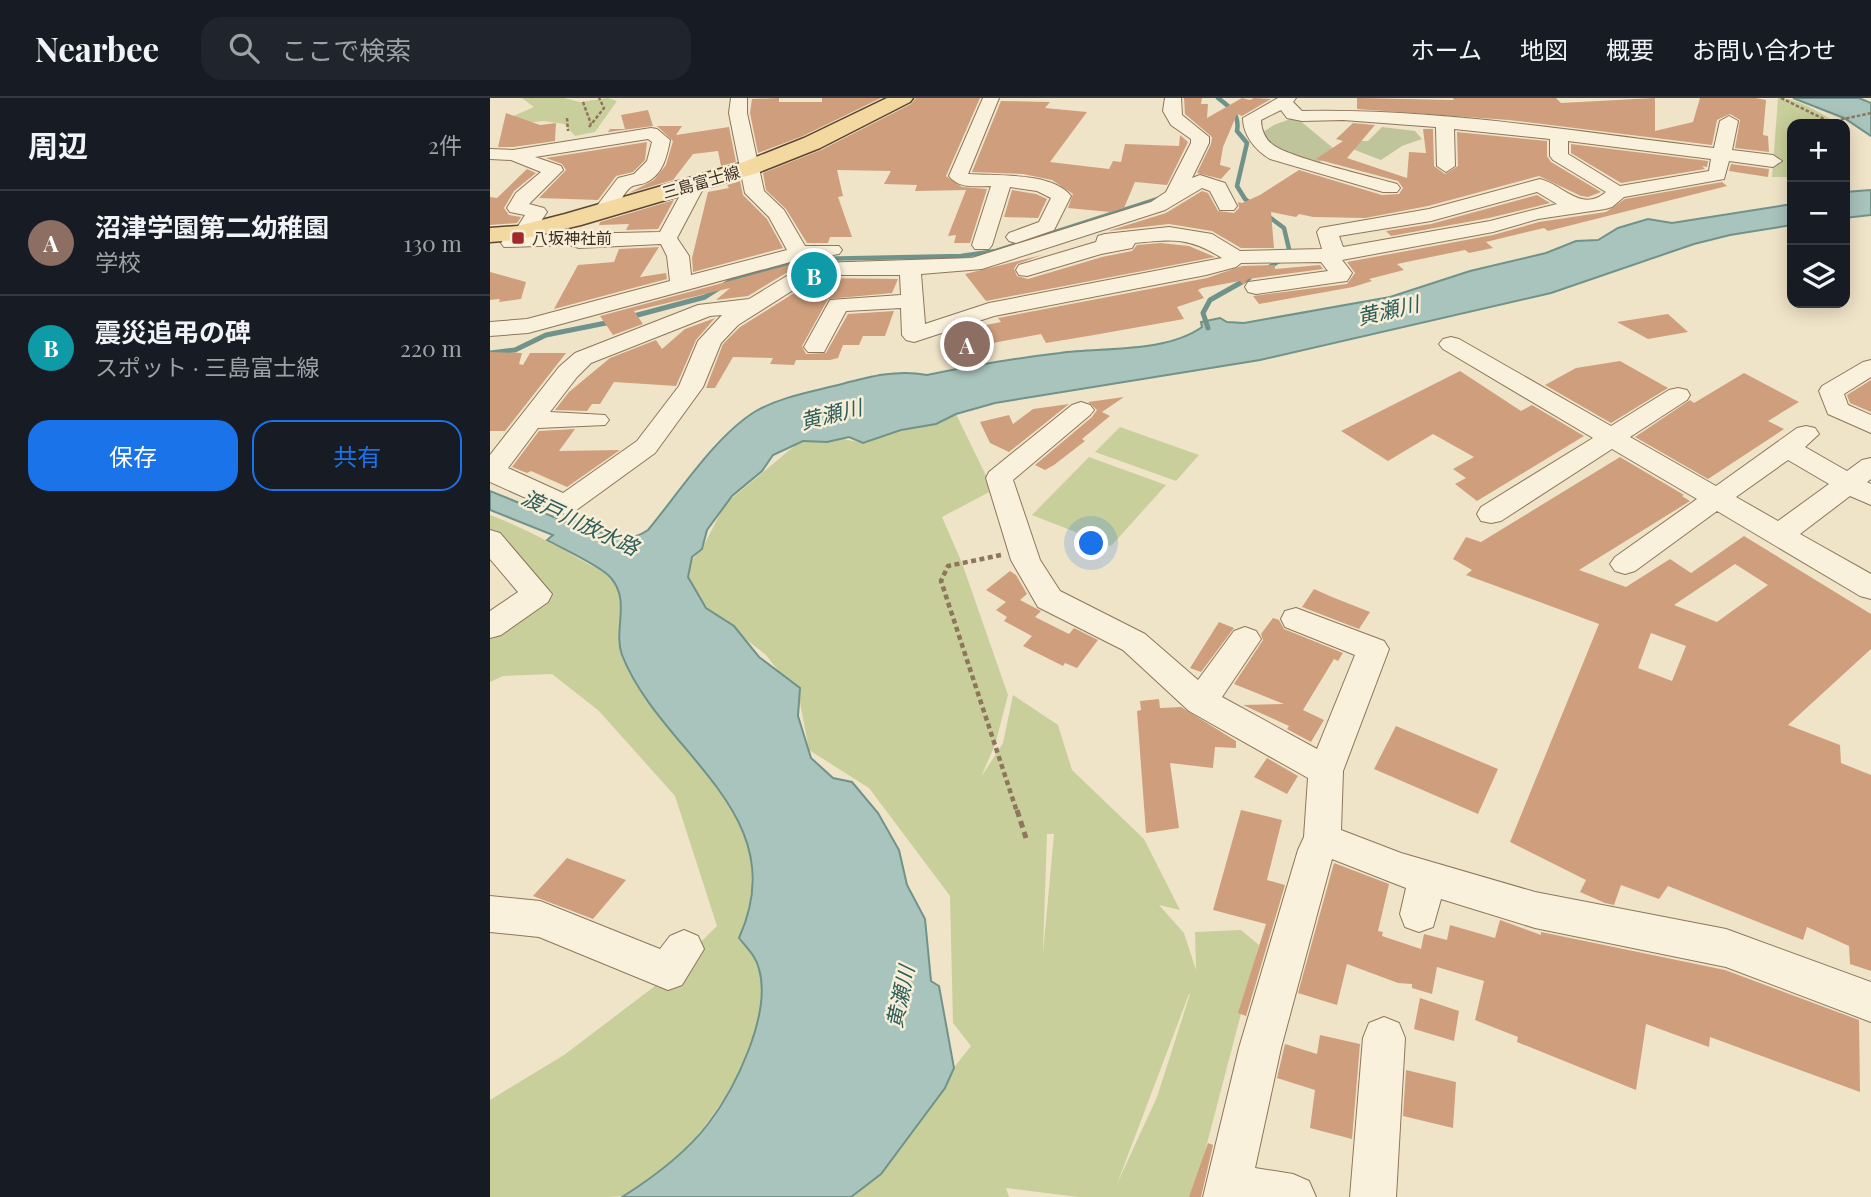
<!DOCTYPE html>
<html lang="ja">
<head>
<meta charset="utf-8">
<style>
  body { margin:0; font-family:"Playfair Display","Noto Sans JP",serif; background:#20242c; color:#f1f3f6 }
  .controls { position:absolute; right:21px; top:21px; display:grid; overflow:hidden; border-radius:14px; box-shadow:0 4px 18px #0003 }
  .controls button { width:63px; height:63px; display:grid; place-items:center; padding:0; border:0; border-bottom:2px solid #363941; background:#171b24; color:#f1f3f6; font:35px sans-serif }
  .you { position:absolute; left:602px; top:446px; width:24px; height:24px; margin:-18px; border:5px solid #fff; border-radius:50%; background:#1a73e8; box-shadow:0 0 0 10px #1a73e833 }
  .badge { display:grid; place-items:center; width:46px; height:46px; border-radius:50%; background:#1a73e8; color:#fff; font-size:23px; font-weight:700 }
  .pin { position:absolute; translate:-50% -50%; border:4px solid #fff; box-shadow:0 2px 7px #0006 }
  .list { margin:0; padding:0; list-style:none }
  h2 { display:flex; justify-content:space-between; align-items:center; height:91px; margin:0; padding:0 28px; font-size:30px }
  h2 small { font-size:23px; font-weight:400; color:#9ea1a6 }
  .list li { display:grid; grid-template-columns:46px 1fr auto; gap:21px; align-items:center; box-sizing:border-box; height:105px; padding:0 28px; border-top:2px solid #363941 }
  .list b { display:block; font-size:26px; white-space:nowrap }
  .list p { margin:0; font-size:23px; white-space:nowrap; color:#9ea1a6 }
  .list em { font-size:23px; font-style:normal; color:#9ea1a6 }
  .actions { display:flex; gap:14px; padding:21px 28px }
  .actions a { flex:1; padding:16px 0; border:2px solid #1a73e8; border-radius:21px; text-align:center; font-size:24px; color:#1a73e8 }
  .actions .main { background:#1a73e8; color:#fff }
  .icon { flex:none; width:38px; height:38px; fill:none; stroke:currentColor; stroke-width:2; stroke-linecap:round; stroke-linejoin:round }
  .map { position:relative; flex:none; width:1381px; height:1099px; overflow:hidden }
  header { display:flex; align-items:center; gap:42px; box-sizing:border-box; height:98px; padding:0 35px; background:#171b24; border-bottom:2px solid #363941 }
  header strong { font-size:33px }
  nav { display:flex; gap:38px; margin-inline-start:auto; font-size:24px }
  .search { width:490px; height:63px; background:#20242c; display:flex; align-items:center; gap:18px; box-sizing:border-box; padding:0 24px; border-radius:21px; color:#9ea1a6; font-size:26px }
  main { display:flex }
  aside { flex:1; background:#171b24 }
  .map>svg:first-child { display:block }
</style>
</head>
<body>
<header>
<strong>Nearbee</strong>
<div class="search"><svg class="icon" aria-label="search" viewBox="0 0 24 24"><circle cx="10" cy="10" r="6"/><path d="M15 15l6 6"/></svg>ここで検索</div>
<nav><a>ホーム</a><a>地図</a><a>概要</a><a>お問い合わせ</a></nav>
</header>
<main>
<aside>
<h2>周辺<small>2件</small></h2>
<ul class="list">
<li><span class="badge" style="background:#8d6e63">A</span><div><b>沼津学園第二幼稚園</b><p>学校</p></div><em>130 m</em></li>
<li><span class="badge" style="background:#0f9aa8">B</span><div><b>震災追弔の碑</b><p>スポット · 三島富士線</p></div><em>220 m</em></li>
</ul>
<div class="actions"><a class="main">保存</a><a>共有</a></div>
</aside>
<div class="map">
<svg width="1381" height="1099" viewBox="0 0 1381 1099">
  <rect width="100%" height="100%" fill="#f0e4c8"/>
  <g fill="#c9cf9b" fill-rule="evenodd">
    <polygon points="32,0 74,0 90,4 118,0 127,3 105,34 85,38 74,26 54,23 12,28 21,19 44,9"/>
    <path d="M 1288,0 C 1309,0 1331,16 1349,26 L 1302,26 L 1302,79 L 1282,79 Z"/>
    <path d="M 466,316 L 503,392 L 452,419 L 472,465 L 518,597 L 505,647 L 491,679 L 513,645 L 523,597 L 568,627 L 582,672 L 654,741 L 690,812 L 669,807 L 694,835 L 706,872 L 705,834 L 751,832 L 769,847 L 703,1099 L 588,1099 L 516,1090 L 519,1099 L 361,1099 L 481,948 L 463,925 L 460,798 L 379,690 L 319,652 L 309,599 L 276,557 L 220,513 L 190,475 L 212,451 L 235,406 L 308,345 L 353,341 L 373,345 ZM 557,736 L 564,736 L 553,855 L 553,854 ZM 700,896 L 667,999 L 627,1086 L 699,896 Z"/>
    <polygon points="630,329 709,357 686,383 605,354"/>
    <polygon points="599,359 676,387 621,448 542,417"/>
    <path d="M 0,417 C 35,430 67,448 100,467 C 106,470 117,475 122,481 C 140,505 122,532 133,557 C 156,614 205,654 239,703 C 266,742 268,798 249,840 C 258,849 266,858 269,871 C 290,942 198,1072 134,1098 C 125,1099 111,1099 102,1099 C 68,1099 34,1099 0,1099 L 0,1002 L 74,957 L 169,885 L 227,828 L 185,698 L 109,613 L 62,576 L 13,578 L 0,584 L 0,529 L 47,496 L 0,450 Z"/>
  </g>
  <g fill="#bfc49a">
    <polygon points="803,20 808,21 843,50 827,67 788,54 770,36 784,27"/>
    <polygon points="892,29 925,33 932,41 912,48 891,62 857,49 866,43 878,43"/>
  </g>
  <g fill="#a9c4bc" stroke="#6f938a" stroke-width="2">
    <polygon points="1303,0 1369,0 1381,5 1381,38 1354,20"/>
    <polygon points="1381,92 1381,117 1355,120 1355,94"/>
    <path d="M 1302,106 L 1302,127 L 1240,137 L 1204,146 L 1061,195 L 770,262 L 505,305 L 466,316 L 446,326 L 411,332 L 373,345 L 359,339 L 337,344 L 313,343 L 283,357 L 272,373 L 242,398 L 217,432 L 212,451 L 202,459 L 198,479 L 216,510 L 244,528 L 269,559 L 310,590 L 308,618 L 321,660 L 343,680 L 362,684 L 388,715 L 409,752 L 417,787 L 435,821 L 441,883 L 449,888 L 464,970 L 455,990 L 391,1076 L 361,1099 L 132,1099 C 164,1079 195,1056 218,1026 C 245,991 282,916 269,871 C 266,858 257,850 249,840 C 306,715 171,656 132,557 C 123,532 141,503 121,480 C 113,469 71,450 57,442 L 63,437 L 0,412 L 0,393 L 81,426 L 86,423 C 110,434 134,449 158,432 C 188,396 226,337 266,313 C 291,299 320,294 348,287 C 378,279 406,271 437,277 C 481,268 526,260 570,255 C 612,249 676,255 712,229 L 711,224 L 730,220 L 737,224 L 754,225 L 900,199 L 980,173 L 1056,155 L 1086,143 L 1108,142 L 1128,130 L 1158,121 L 1182,125 Z"/>
  </g>
  <g fill="none" stroke-linecap="round" stroke-linejoin="round">
    <g stroke="#6f938a" stroke-width="4.5">
      <path d="M 728,0 C 740,9 750,16 747,33 L 757,45 L 747,88 L 755,101 L 764,108"/>
      <polyline points="774,115 794,130 799,151 794,160 776,171"/>
      <polyline points="239,181 324,161 471,158 506,153 671,100"/>
      <polyline points="757,181 759,180"/>
    </g>
    <g stroke="#6f938a" stroke-width="5">
      <polyline points="140,219 215,199 245,180"/>
      <polyline points="718,230 713,215 720,202 759,180"/>
      <polyline points="0,255 25,252 56,237 121,224"/>
    </g>
  </g>
  <g fill="#cf9f7d" fill-rule="evenodd">
    <polygon points="289,0 289,4 332,4 332,0 391,0 313,38 268,55 260,15 262,1"/>
    <polygon points="426,0 490,0 456,78 472,89 497,91 480,145 464,145 466,137 458,138 476,92 425,93 427,87 394,86 401,73 347,72 353,98 348,99 362,139 340,139 338,145 317,145 296,111 276,92 273,75 331,52 421,6"/>
    <polygon points="694,0 712,0 711,6 718,6 717,20 752,0 760,2 764,0 781,1 752,18 747,16 733,49 730,67 741,70 731,81 707,75 721,46 722,39 695,16"/>
    <polygon points="867,0 964,2 963,0 1066,0 1071,5 1165,0 1165,33 1203,24 1210,0 1265,0 1276,2 1273,37 1278,38 1279,54 1245,50 1250,22 1240,16 1227,22 1222,47 1019,22 867,11"/>
    <polygon points="511,3 560,4 555,10 597,14 560,64 619,71 623,63 631,64 635,46 689,48 690,37 698,44 677,87 645,84 634,110 620,114 578,110 583,96 562,82 533,76 482,74"/>
    <polygon points="158,12 163,28 118,34 120,31 135,31 131,17"/>
    <polygon points="16,15 50,27 66,25 65,43 23,49 8,49"/>
    <polygon points="863,25 885,27 857,60 917,80 919,54 936,55 933,31 943,31 944,68 955,76 968,68 967,34 1057,43 1057,58 1061,64 1111,94 1098,99 1091,98 1049,78 938,108 875,120 823,119 809,116 806,119 781,114 784,150 751,150 722,133 679,126 618,133 676,115 712,93 718,95 728,113 744,115 749,110 748,104 752,105 770,97 809,72 892,97 909,96 913,90 908,83 826,61 853,43 846,41"/>
    <polygon points="167,28 192,28 186,37 239,29 246,64 231,68 228,53 203,56 183,82 139,95 164,82 176,67 183,43"/>
    <polygon points="157,44 155,62 143,74 126,78 108,102 49,100 76,72 72,66 56,60"/>
    <polygon points="1081,46 1218,63 1217,69 1212,68 1215,71 1131,85 1081,55"/>
    <polygon points="1241,66 1279,71 1278,79 1239,73"/>
    <polygon points="37,71 46,75 24,93 14,110 19,117 31,119 27,125 0,127 0,99 7,100"/>
    <polygon points="250,83 253,97 277,121 293,150 203,174 202,160 218,94 239,90 237,87"/>
    <polygon points="1232,84 1237,88 1058,133 1054,130 996,144 1003,150 979,155 975,152 907,166 914,172 879,181 882,183 863,189 769,206 763,198 857,186 865,175 857,164 1003,137 1049,124 1116,114 1135,101"/>
    <polygon points="522,92 546,96 557,101 548,120 514,119"/>
    <polygon points="1047,97 1060,105 999,120 901,138 896,133 941,126"/>
    <polygon points="184,102 168,131 136,132 139,126 109,127 110,124"/>
    <polygon points="670,145 699,148 725,159 496,203 475,176 552,157 527,166 524,171 527,178 538,181 612,159 642,153 647,147"/>
    <polygon points="169,149 150,179 176,175 177,181 64,211 88,167 124,164 129,151"/>
    <polygon points="303,166 306,169 258,198 226,202 240,190 144,213 153,226 123,237 110,218"/>
    <polygon points="785,167 785,171 830,167 833,171 758,181 753,187 750,183 712,190 708,192 714,200 687,209 694,221 604,237 556,245 551,236 487,248 481,230 511,224 508,220 717,180 752,168"/>
    <polygon points="0,174 36,184 31,201 9,204 10,201 0,202"/>
    <polygon points="328,180 408,181 402,195 338,201 312,248 316,256 336,255 358,216 404,213 395,238 373,238 369,247 353,247 348,260 340,262 306,262 304,267 280,266 283,260 243,259 225,290 216,290 233,246 250,229"/>
    <polygon points="1178,216 1198,234 1158,241 1127,224"/>
    <polygon points="225,220 206,242 186,288 124,284 110,306 102,306 97,313 65,312 79,294 120,260 166,242 172,251 195,231"/>
    <polygon points="0,254 32,255 29,266 33,267 40,255 76,255 15,333 0,333"/>
    <polygon points="1130,263 1178,290 1121,325 1055,287 1086,270"/>
    <polygon points="970,273 1031,313 1042,307 1094,338 987,403 965,386 976,380 963,371 984,359 943,336 898,363 851,333"/>
    <polygon points="1254,275 1309,304 1278,323 1294,331 1218,381 1145,339 1200,302 1204,305"/>
    <polygon points="1381,282 1381,314 1360,305 1357,297"/>
    <polygon points="634,299 612,314 620,318 592,341 595,343 564,367 555,372 545,367 602,319 607,312 598,304"/>
    <polygon points="579,306 519,354 500,345 490,324 519,317 523,326 543,311"/>
    <polygon points="85,331 69,353 130,352 77,389 41,373 37,375 22,369 49,333"/>
    <path d="M 1130,359 L 1194,397 L 1192,398 L 1200,403 L 1089,472 L 1136,489 L 1180,461 L 1201,475 L 1254,438 L 1381,516 L 1381,551 L 1298,627 L 1350,647 L 1351,665 L 1381,677 L 1381,873 L 1360,866 L 1359,848 L 1317,829 L 1313,842 L 1178,788 L 1169,801 L 1131,787 L 1124,807 L 1115,805 L 1090,794 L 1096,782 L 1020,744 L 1109,526 L 976,477 L 982,472 L 963,461 L 976,439 L 991,444 ZM 1245,466 L 1278,487 L 1227,524 L 1184,507 ZM 1161,535 L 1196,548 L 1182,583 L 1148,570 Z"/>
    <polygon points="520,473 526,477 537,496 530,502 551,513 545,519 579,536 584,530 608,542 587,570 575,565 573,568 533,548 542,538 514,523 517,519 506,512 516,504 496,492"/>
    <polygon points="824,491 842,499 880,514 869,531 812,509"/>
    <polygon points="783,520 789,522 794,531 853,555 848,563 844,561 813,612 834,622 821,644 797,631 799,628 753,607 794,606 744,586 773,542 771,536"/>
    <polygon points="729,524 744,530 711,574 700,570"/>
    <polygon points="669,601 670,610 691,609 746,643 746,650 725,649 723,670 680,665 689,730 656,735 647,613 651,612 650,603"/>
    <polygon points="906,628 1008,671 988,716 884,671"/>
    <polygon points="777,660 808,678 797,696 764,679"/>
    <polygon points="751,712 792,722 777,782 795,787 756,918 748,915 776,826 723,812"/>
    <polygon points="77,760 136,782 103,821 43,798"/>
    <polygon points="844,765 899,786 888,833 893,834 892,838 931,851 934,836 957,842 960,827 1005,840 1010,822 1051,837 1051,834 1235,872 1369,922 1370,994 1220,939 1219,949 1156,926 1146,992 1027,944 1028,939 985,922 994,883 947,869 942,896 922,890 922,886 908,885 857,866 847,907 808,895"/>
    <polygon points="930,900 969,913 964,943 924,931"/>
    <polygon points="830,937 870,946 862,1041 820,1030 825,992 787,980 795,946 827,956"/>
    <polygon points="916,972 966,984 963,1030 913,1018"/>
    <polygon points="718,1045 723,1047 711,1099 699,1099"/>
  </g>
  <g fill="none" stroke-linecap="round" stroke-linejoin="round">
    <g stroke="#8d765c" stroke-width="2">
      <g id="minor">
        <path d="M 241,0 L 257,0 L 257,15 L 274,93 L 294,112 L 315,148 L 349,148 L 352,152 L 349,156 L 324,160 L 328,165 L 482,160 L 661,104 L 676,94 L 701,45 L 701,41 L 681,27 L 673,13 L 675,0 L 691,0 L 692,17 L 719,39 L 719,45 L 702,80 L 710,77 L 735,85 L 747,108 L 744,112 L 730,112 L 720,93 L 712,90 L 675,112 L 492,171 L 431,176 L 435,226 L 499,205 L 732,160 C 699,139 683,141 645,145 L 642,150 L 611,156 L 537,178 L 529,177 L 526,172 L 529,167 L 606,144 L 608,138 L 615,136 L 679,129 L 722,136 L 750,153 L 832,151 L 827,134 L 830,130 L 939,111 L 1050,81 C 1074,87 1091,115 1116,94 L 1063,62 L 1060,58 L 1060,41 L 964,31 L 965,68 L 956,74 L 947,68 L 946,29 L 853,22 L 812,23 L 797,20 L 791,12 L 771,22 C 771,31 775,41 782,46 C 796,59 883,79 907,86 L 910,90 L 907,94 L 893,94 L 780,61 C 765,52 753,37 753,20 L 788,0 L 806,0 L 803,4 L 812,13 C 949,10 1088,34 1224,50 L 1230,23 L 1239,18 L 1248,23 L 1242,52 L 1283,57 L 1292,63 L 1283,69 L 1239,63 L 1234,81 L 1134,99 L 1122,109 L 1115,111 L 1048,121 L 1003,134 L 852,162 L 862,175 L 857,183 L 849,184 L 766,196 L 758,194 L 755,189 L 758,184 L 838,173 L 831,164 L 751,165 L 746,169 L 716,177 L 504,218 L 424,244 L 416,242 L 412,237 L 411,210 L 356,213 L 334,254 L 318,254 L 314,249 L 340,202 L 411,197 L 410,177 L 327,177 L 248,227 L 231,245 L 213,289 L 165,355 L 85,413 L 75,416 L 65,413 L 0,384 L 0,357 L 69,269 L 85,255 L 208,207 L 259,201 L 310,170 L 304,163 L 38,235 L 0,238 L 0,224 L 37,221 L 180,183 L 177,158 L 171,146 L 89,150 L 79,147 L 14,149 L 11,145 L 14,141 L 31,138 L 25,133 L 35,117 L 20,114 L 17,110 L 26,95 L 51,74 L 21,62 L 0,61 L 0,51 L 23,52 L 161,30 L 167,31 L 180,42 C 177,58 173,76 157,84 C 152,87 145,86 141,89 C 128,99 127,122 106,117 L 103,113 L 128,80 L 144,76 L 157,63 L 162,44 L 158,41 L 45,59 L 71,68 L 73,72 L 39,106 L 54,110 L 57,114 L 42,137 L 170,134 L 199,81 L 213,81 L 216,85 L 187,140 L 199,158 L 201,177 L 297,152 L 279,119 L 255,95 L 239,15 ZM 1078,43 L 1221,61 L 1219,73 L 1130,88 L 1078,56 ZM 1047,94 L 1067,106 L 1000,123 L 853,149 L 849,138 L 941,123 ZM 232,217 L 208,243 L 189,288 L 147,343 L 73,395 L 18,370 L 48,330 L 115,327 L 119,322 L 115,317 L 60,314 L 87,279 L 101,265 L 220,218 Z"/>
        <path d="M 493,0 L 509,0 L 478,76 C 506,78 562,74 581,98 L 564,132 L 526,145 L 519,143 L 516,139 L 519,135 L 549,124 L 561,100 L 547,93 L 520,89 L 502,147 L 499,151 L 485,151 L 482,147 L 501,88 C 485,88 469,91 459,78 Z"/>
        <path d="M 961,239 L 969,241 L 1121,328 L 1179,292 L 1188,290 L 1197,292 L 1200,297 L 1197,302 L 1140,339 L 1226,388 L 1307,330 L 1316,328 L 1325,330 L 1329,336 L 1315,349 L 1357,373 L 1372,362 L 1381,360 L 1381,381 L 1377,384 L 1381,386 L 1381,407 L 1360,398 L 1310,436 L 1381,476 L 1381,501 L 1370,498 L 1227,413 L 1145,473 L 1135,476 L 1125,473 L 1120,466 L 1125,459 L 1207,401 L 1122,351 L 1011,423 L 1001,425 L 991,423 L 987,416 L 991,409 L 1103,340 L 953,251 L 949,246 L 953,241 ZM 1298,362 L 1339,386 L 1288,423 L 1246,399 Z"/>
        <polygon points="1381,262 1381,279 1354,296 1358,307 1381,317 1381,335 1338,316 1329,293 1332,288 1373,264"/>
        <polygon points="591,304 600,307 604,312 600,317 523,382 550,462 570,493 655,536 708,582 744,533 755,529 766,533 771,541 732,599 827,651 865,557 795,529 791,521 795,513 806,510 894,543 899,551 853,673 851,732 911,755 1045,794 1236,831 1381,884 1381,924 1236,869 1045,830 951,801 943,829 929,834 915,829 910,816 916,790 842,761 791,950 765,1070 803,1076 819,1083 826,1099 713,1099 749,950 808,752 814,739 818,680 699,613 633,552 548,509 521,462 496,380 499,374 582,307"/>
        <polygon points="0,432 10,435 62,496 58,504 11,537 0,540 0,513 28,494 0,461"/>
        <polygon points="0,798 50,803 170,851 180,838 194,832 208,838 214,851 192,887 178,892 49,839 0,834"/>
        <polygon points="894,919 909,925 915,940 906,1099 860,1099 873,940 879,925"/>
      </g>
    </g>
    <g stroke="#5b4430" stroke-width="3">
      <polygon id="major" points="397,0 423,0 420,4 330,50 267,75 91,127 28,142 0,144 0,130 28,128 75,116 251,65 314,40"/>
    </g>
    <g stroke="#8d765c" stroke-width="2.5" stroke-dasharray="3.5 2" stroke-linecap="butt">
      <polyline points="1291,0 1344,26"/>
      <polyline points="93,4 101,26"/>
      <polyline points="77,20 78,33"/>
      <polyline points="1340,24 1381,15"/>
      <polyline points="99,29 114,10 109,0"/>
    </g>
    <polyline stroke="#8d765c" stroke-width="4.5" stroke-dasharray="5 3.5" stroke-linecap="butt" points="511,457 458,468 451,483 527,714"/>
    <polyline stroke="#8d765c" stroke-width="5" stroke-dasharray="7 4.5" stroke-linecap="butt" points="527,712 536,740"/>
    <use href="#minor" fill="#faf1dc" fill-rule="evenodd"/>
    <use href="#major" fill="#f3d9a0" fill-rule="evenodd"/>
  </g>
  <rect fill="#9e2a2b" stroke="#f7eed8" stroke-width="2.5" x="21" y="133" width="14" height="14" rx="3.5"/>
  <g text-anchor="middle" stroke-width="5" stroke-linejoin="round" paint-order="stroke">
    <g font-size="16" fill="#3d2e20" stroke="#f7eed8">
      <text transform="translate(211 84) rotate(-16)" y="6">三島富士線</text>
    </g>
    <g font-size="16" fill="#3d2e20" stroke="#f7eed8" text-anchor="start">
      <text x="42" y="146">八坂神社前</text>
    </g>
    <g font-size="21" font-style="italic" fill="#2f5d5a" stroke="#f7eed8">
      <text transform="translate(898 213) rotate(-13)" y="7">黄瀬川</text>
      <text transform="translate(341 317) rotate(-14)" y="7">黄瀬川</text>
      <text transform="translate(90 425) rotate(25)" y="7">渡戸川放水路</text>
      <text transform="translate(411 899) rotate(-78)" y="7">黄瀬川</text>
    </g>
  </g>
</svg>
<div class="controls">
<button>+</button>
<button>−</button>
<button><svg class="icon" aria-label="layers" viewBox="0 0 24 24"><path d="M12 4l9 5-9 5-9-5zM3 14l9 5 9-5"/></svg></button>
</div>
<div class="you"></div>
<div class="pin badge" style="left:477px;top:246px;background:#8d6e63">A</div>
<div class="pin badge" style="left:324px;top:177px;background:#0f9aa8">B</div>
</div>
</main>
</body>
</html>
